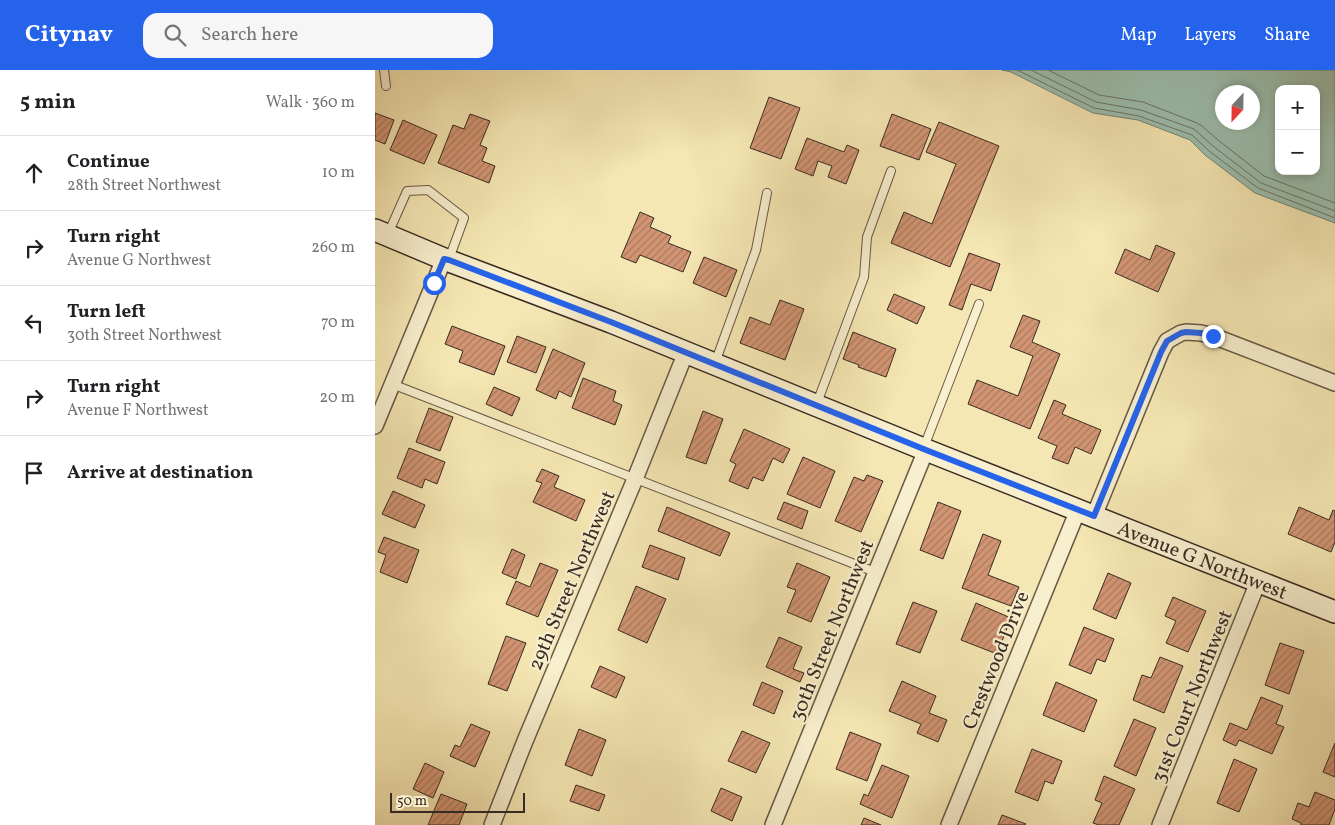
<!DOCTYPE html>
<html lang="en">
<head>
<meta charset="utf-8">
<style>
  body { margin:0; font-family:Vollkorn,serif; background:#f6f6f6; color:#202124 }
  .controls { position:absolute; right:15px; top:15px; display:grid; overflow:hidden; border-radius:10px; box-shadow:0 2px 8px #0003 }
  .controls button { width:45px; height:45px; display:grid; place-items:center; padding:0; border:0; border-bottom:1px solid #e0e0e0; background:#fff; color:#202124; font:25px sans-serif }
  .compass { position:absolute; left:840px; top:15px; width:45px; height:45px; border-radius:50%; background:#fff; box-shadow:0 2px 8px #0003; rotate:202deg }
  .scale { position:absolute; left:15px; bottom:12px; width:135px; box-sizing:border-box; padding-left:5px; border:2px solid #392a22; border-top:0; font-size:14px; line-height:18px; white-space:nowrap; color:#392a22; -webkit-text-stroke:4px #f8efce; paint-order:stroke }
  .stop { position:absolute; width:15px; height:15px; margin:-11px; border:4px solid #2563eb; border-radius:50%; background:#fff }
  .stop.end { background:#2563eb; border-color:#fff; box-shadow:0 1px 5px #0008 }
  .list { margin:0; padding:0; list-style:none }
  h2 { display:flex; justify-content:space-between; align-items:center; height:65px; margin:0; padding:0 20px; font-size:21px }
  h2 small { font-size:16px; font-weight:400; color:#757577 }
  .list li { display:grid; grid-template-columns:32px 1fr auto; gap:15px; align-items:center; box-sizing:border-box; height:75px; padding:0 20px; border-top:1px solid #e0e0e0 }
  .list b { display:block; font-size:19px; white-space:nowrap }
  .list p { margin:0; font-size:16px; white-space:nowrap; color:#757577 }
  .list em { font-size:16px; font-style:normal; color:#757577 }
  .icon { flex:none; width:28px; height:28px; fill:none; stroke:currentColor; stroke-width:2; stroke-linecap:round; stroke-linejoin:round }
  .map { position:relative; flex:none; width:960px; height:755px; overflow:hidden }
  header { display:flex; align-items:center; gap:30px; box-sizing:border-box; height:70px; padding:0 25px; background:#2563eb; color:#fff }
  header strong { font-size:24px }
  nav { display:flex; gap:28px; margin-inline-start:auto; font-size:18px }
  .search { width:350px; height:45px; background:#f6f6f6; display:flex; align-items:center; gap:12px; box-sizing:border-box; padding:0 18px; border-radius:15px; color:#757577; font-size:19px }
  main { display:flex }
  aside { flex:1; background:#fff }
  .map>svg:first-child { display:block }
</style>
</head>
<body>
<header>
<strong>Citynav</strong>
<div class="search"><svg class="icon" aria-label="search" viewBox="0 0 24 24"><circle cx="10" cy="10" r="6"/><path d="M15 15l6 6"/></svg>Search here</div>
<nav><a>Map</a><a>Layers</a><a>Share</a></nav>
</header>
<main>
<aside>
<h2>5 min<small>Walk · 360 m</small></h2>
<ul class="list">
<li><svg class="icon" aria-label="ahead" viewBox="0 0 24 24"><path d="M12 20V5M6 11l6-6 6 6"/></svg><div><b>Continue</b><p>28th Street Northwest</p></div><em>10 m</em></li>
<li><svg class="icon" aria-label="right" viewBox="0 0 24 24"><path d="M7 20v-9h11M14 6l5 5-5 5"/></svg><div><b>Turn right</b><p>Avenue G Northwest</p></div><em>260 m</em></li>
<li><svg class="icon" aria-label="left" viewBox="0 0 24 24"><path d="M17 20v-9H6M10 6l-5 5 5 5"/></svg><div><b>Turn left</b><p>30th Street Northwest</p></div><em>70 m</em></li>
<li><svg class="icon" aria-label="right" viewBox="0 0 24 24"><path d="M7 20v-9h11M14 6l5 5-5 5"/></svg><div><b>Turn right</b><p>Avenue F Northwest</p></div><em>20 m</em></li>
<li><svg class="icon" aria-label="arrive" viewBox="0 0 24 24"><path d="M6 21V4h12l-3 4 3 4H6"/></svg><div><b>Arrive at destination</b></div></li>
</ul>
</aside>
<div class="map">
<svg width="960" height="755" viewBox="0 0 960 755">
  <defs>
    <pattern id="building-hatch" width="6" height="6" patternUnits="userSpaceOnUse" patternTransform="scale(1.25)"><rect width="6" height="6" fill="#d29573"/><path d="M-1 1l2-2M0 6l6-6M5 7l2-2" fill="none" stroke="#ab7a5e"/></pattern>
  </defs>
  <rect width="100%" height="100%" fill="#f5e7b3"/>
  <filter id="stains"><feTurbulence type="fractalNoise" baseFrequency=".004" numOctaves="4"/><feColorMatrix values="0 0 0 0 .2 0 0 0 0 .09 0 0 0 0 .02 0 0 0 .5 -.17"/></filter>
  <radialGradient id="worn" r=".72"><stop offset=".6" stop-color="#630" stop-opacity="0"/><stop offset="1" stop-color="#630" stop-opacity=".3"/></radialGradient>
  <path fill="#9cbfae" stroke="#748376" fill-rule="evenodd" d="M 627,0 L 960,0 L 960,153 L 880,123 L 830,85 L 815,70 L 763,50 L 718,43 L 636,2 ZM 904,19 L 941,19 L 941,101 L 904,101 ZM 848,22 L 878,22 L 878,52 L 848,52 Z"/>
  <g fill="none" stroke-linecap="round" stroke-linejoin="round">
    <g stroke="#6a7468" stroke-width="1">
      <polyline points="642,0 719,38 764,46 817,65 834,81 883,118 960,148"/>
      <polyline points="656,0 721,32 766,40 819,59 838,76 886,113 960,141"/>
      <polyline points="673,0 724,25 768,32 822,53 827,56 843,70 889,106 960,133"/>
    </g>
  </g>
  <g fill="url(#building-hatch)" stroke="#392a22">
    <polygon points="394,27 425,38 406,89 375,78"/>
    <polygon points="0,43 19,50 10,74 0,70"/>
    <polygon points="95,44 115,51 105,75 112,78 107,91 120,96 114,113 63,93 78,55 89,59"/>
    <polygon points="517,44 556,59 544,90 505,76"/>
    <polygon points="28,50 62,65 49,94 15,80"/>
    <polygon points="564,52 624,76 575,197 516,173 529,142 557,154 581,94 551,82"/>
    <polygon points="432,68 469,82 472,75 484,80 471,114 453,107 457,96 443,91 438,106 420,99"/>
    <polygon points="265,142 279,148 275,157 296,166 293,173 316,182 308,202 265,185 261,193 246,187"/>
    <polygon points="781,175 800,183 783,222 740,203 750,179 775,190"/>
    <polygon points="594,183 625,194 616,221 596,214 587,240 574,235"/>
    <polygon points="329,187 362,200 351,227 318,213"/>
    <polygon points="519,224 550,237 542,254 512,240"/>
    <polygon points="405,230 429,239 410,290 365,273 375,247 395,255"/>
    <polygon points="648,245 665,251 657,272 685,284 655,359 593,334 602,310 643,326 658,286 635,277"/>
    <polygon points="77,256 130,276 119,305 84,292 88,281 70,274"/>
    <polygon points="478,262 521,279 511,307 483,297 484,295 468,289"/>
    <polygon points="142,266 171,277 161,303 132,292"/>
    <polygon points="178,279 210,293 196,327 184,321 181,329 161,320"/>
    <polygon points="208,308 241,321 238,331 247,335 240,355 197,338"/>
    <polygon points="119,317 145,328 137,346 111,334"/>
    <polygon points="679,330 691,335 687,344 726,360 716,384 700,377 693,394 677,388 682,376 663,368"/>
    <polygon points="54,338 78,347 65,381 41,372"/>
    <polygon points="328,341 348,349 331,394 311,387"/>
    <polygon points="369,359 415,379 408,393 398,388 388,411 378,407 373,419 354,411 361,394 355,391"/>
    <polygon points="34,378 70,392 62,414 50,409 47,418 22,408"/>
    <polygon points="428,387 460,401 445,438 412,424"/>
    <polygon points="167,399 184,406 179,417 210,430 201,451 158,432 167,413 161,411"/>
    <polygon points="492,405 508,411 486,462 460,451 479,407 489,411"/>
    <polygon points="18,421 50,435 40,458 7,444"/>
    <polygon points="409,432 433,441 427,459 402,449"/>
    <polygon points="563,432 586,441 568,489 545,480"/>
    <polygon points="292,437 355,463 345,486 283,461"/>
    <polygon points="924,437 954,450 958,440 960,441 960,472 956,482 913,464"/>
    <polygon points="608,464 626,471 613,505 644,517 636,536 587,518"/>
    <polygon points="9,467 44,480 32,513 5,502 11,485 3,482"/>
    <polygon points="275,475 310,488 303,510 267,497"/>
    <polygon points="137,479 150,485 141,509 127,503"/>
    <polygon points="165,493 183,500 163,547 131,534 141,511 155,517"/>
    <polygon points="422,493 455,507 436,552 412,542 421,520 412,517"/>
    <polygon points="733,503 756,513 741,549 718,539"/>
    <polygon points="261,516 291,529 272,573 243,560"/>
    <polygon points="798,527 831,541 813,582 791,573 801,551 790,546"/>
    <polygon points="538,532 562,541 545,583 521,574"/>
    <polygon points="601,533 636,548 622,584 586,570"/>
    <polygon points="709,557 739,569 730,592 722,589 716,604 694,595"/>
    <polygon points="131,566 151,573 132,621 113,614"/>
    <polygon points="404,567 427,577 418,599 429,603 425,612 391,597"/>
    <polygon points="905,573 929,581 914,624 890,615"/>
    <polygon points="785,587 808,596 789,643 758,630 767,605 776,608"/>
    <polygon points="225,596 250,607 241,628 216,617"/>
    <polygon points="527,611 561,626 554,643 572,650 563,672 542,663 546,654 514,641"/>
    <polygon points="387,612 408,621 399,644 378,635"/>
    <polygon points="681,612 722,630 709,662 668,645"/>
    <polygon points="886,627 908,636 901,654 909,657 897,684 864,670 861,676 848,670 855,653 872,660"/>
    <polygon points="759,649 781,658 761,706 739,696"/>
    <polygon points="96,654 115,662 100,697 75,686 80,675 85,677"/>
    <polygon points="204,659 231,670 217,706 190,695"/>
    <polygon points="367,661 395,673 381,703 353,691"/>
    <polygon points="475,662 506,674 492,711 461,699"/>
    <polygon points="960,673 960,707 948,702"/>
    <polygon points="657,679 687,691 678,714 670,711 663,731 640,722"/>
    <polygon points="859,689 882,699 864,742 842,733"/>
    <polygon points="50,693 69,702 58,728 38,719"/>
    <polygon points="507,695 534,706 517,748 485,734 489,724 493,726"/>
    <polygon points="729,706 760,719 744,755 724,755 718,753 727,733 720,730"/>
    <polygon points="201,715 230,725 224,741 195,731"/>
    <polygon points="346,718 367,727 357,751 336,741"/>
    <polygon points="940,722 960,730 960,739 954,755 926,755 926,753 917,749 923,733 934,737"/>
    <polygon points="66,724 92,734 84,755 53,755"/>
    <polygon points="627,745 651,754 650,755 623,755"/>
    <polygon points="489,748 506,755 486,755"/>
  </g>
  <g fill="none" stroke-linecap="round" stroke-linejoin="round">
    <g stroke="#685946" stroke-width="10">
      <g id="lane">
        <polyline points="9,0 11,16"/>
        <polyline points="13,164 32,121 53,120 89,148 74,189"/>
        <polyline points="340,293 381,180 392,123"/>
        <polyline points="17,314 500,502"/>
        <polyline points="442,333 489,207 492,167 516,101"/>
        <polyline points="549,377 604,234"/>
      </g>
    </g>
    <g stroke="#685946" stroke-width="18">
      <g id="street">
        <polyline points="0,356 69,189"/>
        <polyline points="719,446 786,282 792,271 806,263 811,262 826,263 838,266 960,313"/>
        <polyline points="117,755 150,671 260,409 311,282"/>
        <path d="M 398,755 C 449,630 499,505 551,380"/>
        <polyline points="574,755 703,440"/>
        <polyline points="785,755 883,512"/>
      </g>
    </g>
    <g stroke="#392a22" stroke-width="24">
      <g id="secondary">
        <path id="s1" d="M 0,160 L 69,189 L 236,252 L 551,380 L 960,542"/>
      </g>
    </g>
    <use href="#lane" stroke="#f8efce" stroke-width="8"/>
    <use href="#street" stroke="#f8efce" stroke-width="15"/>
    <use href="#secondary" stroke="#f8efce" stroke-width="21"/>
  </g>
  <g fill="none" stroke-linecap="round" stroke-linejoin="round">
    <polyline stroke="#2563eb" stroke-width="6" points="59,213 69,189 74,190 236,252 551,380 719,446 786,282 792,271 806,263 811,262 826,263 838,266"/>
  </g>
  <g text-anchor="middle" stroke-width="4.5" stroke-linejoin="round" paint-order="stroke">
    <g font-size="20" fill="#392a22" stroke="#f8efce">
      <text dy="7" stroke="none"><textPath href="#s1" startOffset="891">Avenue G Northwest</textPath></text>
      <text transform="translate(196 510) rotate(-67)" y="7">29th Street Northwest</text>
      <text transform="translate(456 560) rotate(-68)" y="7">30th Street Northwest</text>
      <text transform="translate(620 590) rotate(-68)" y="7">Crestwood Drive</text>
      <text transform="translate(816 626) rotate(-68)" y="7">31st Court Northwest</text>
    </g>
  </g>
  <rect width="100%" height="100%" filter="url(#stains)"/>
  <rect width="100%" height="100%" fill="url(#worn)"/>
</svg>
<div class="controls">
<button>+</button>
<button>−</button>
</div>
<svg class="compass" viewBox="-18 -18 36 36"><path d="M0-13l5 13h-10z" fill="#e53935"/><path d="M0 13l5-13h-10z" fill="#757577"/></svg>
<div class="scale">50 m</div>
<div class="stop" style="left:59px;top:213px"></div>
<div class="stop end" style="left:838px;top:266px"></div>
</div>
</main>
</body>
</html>
